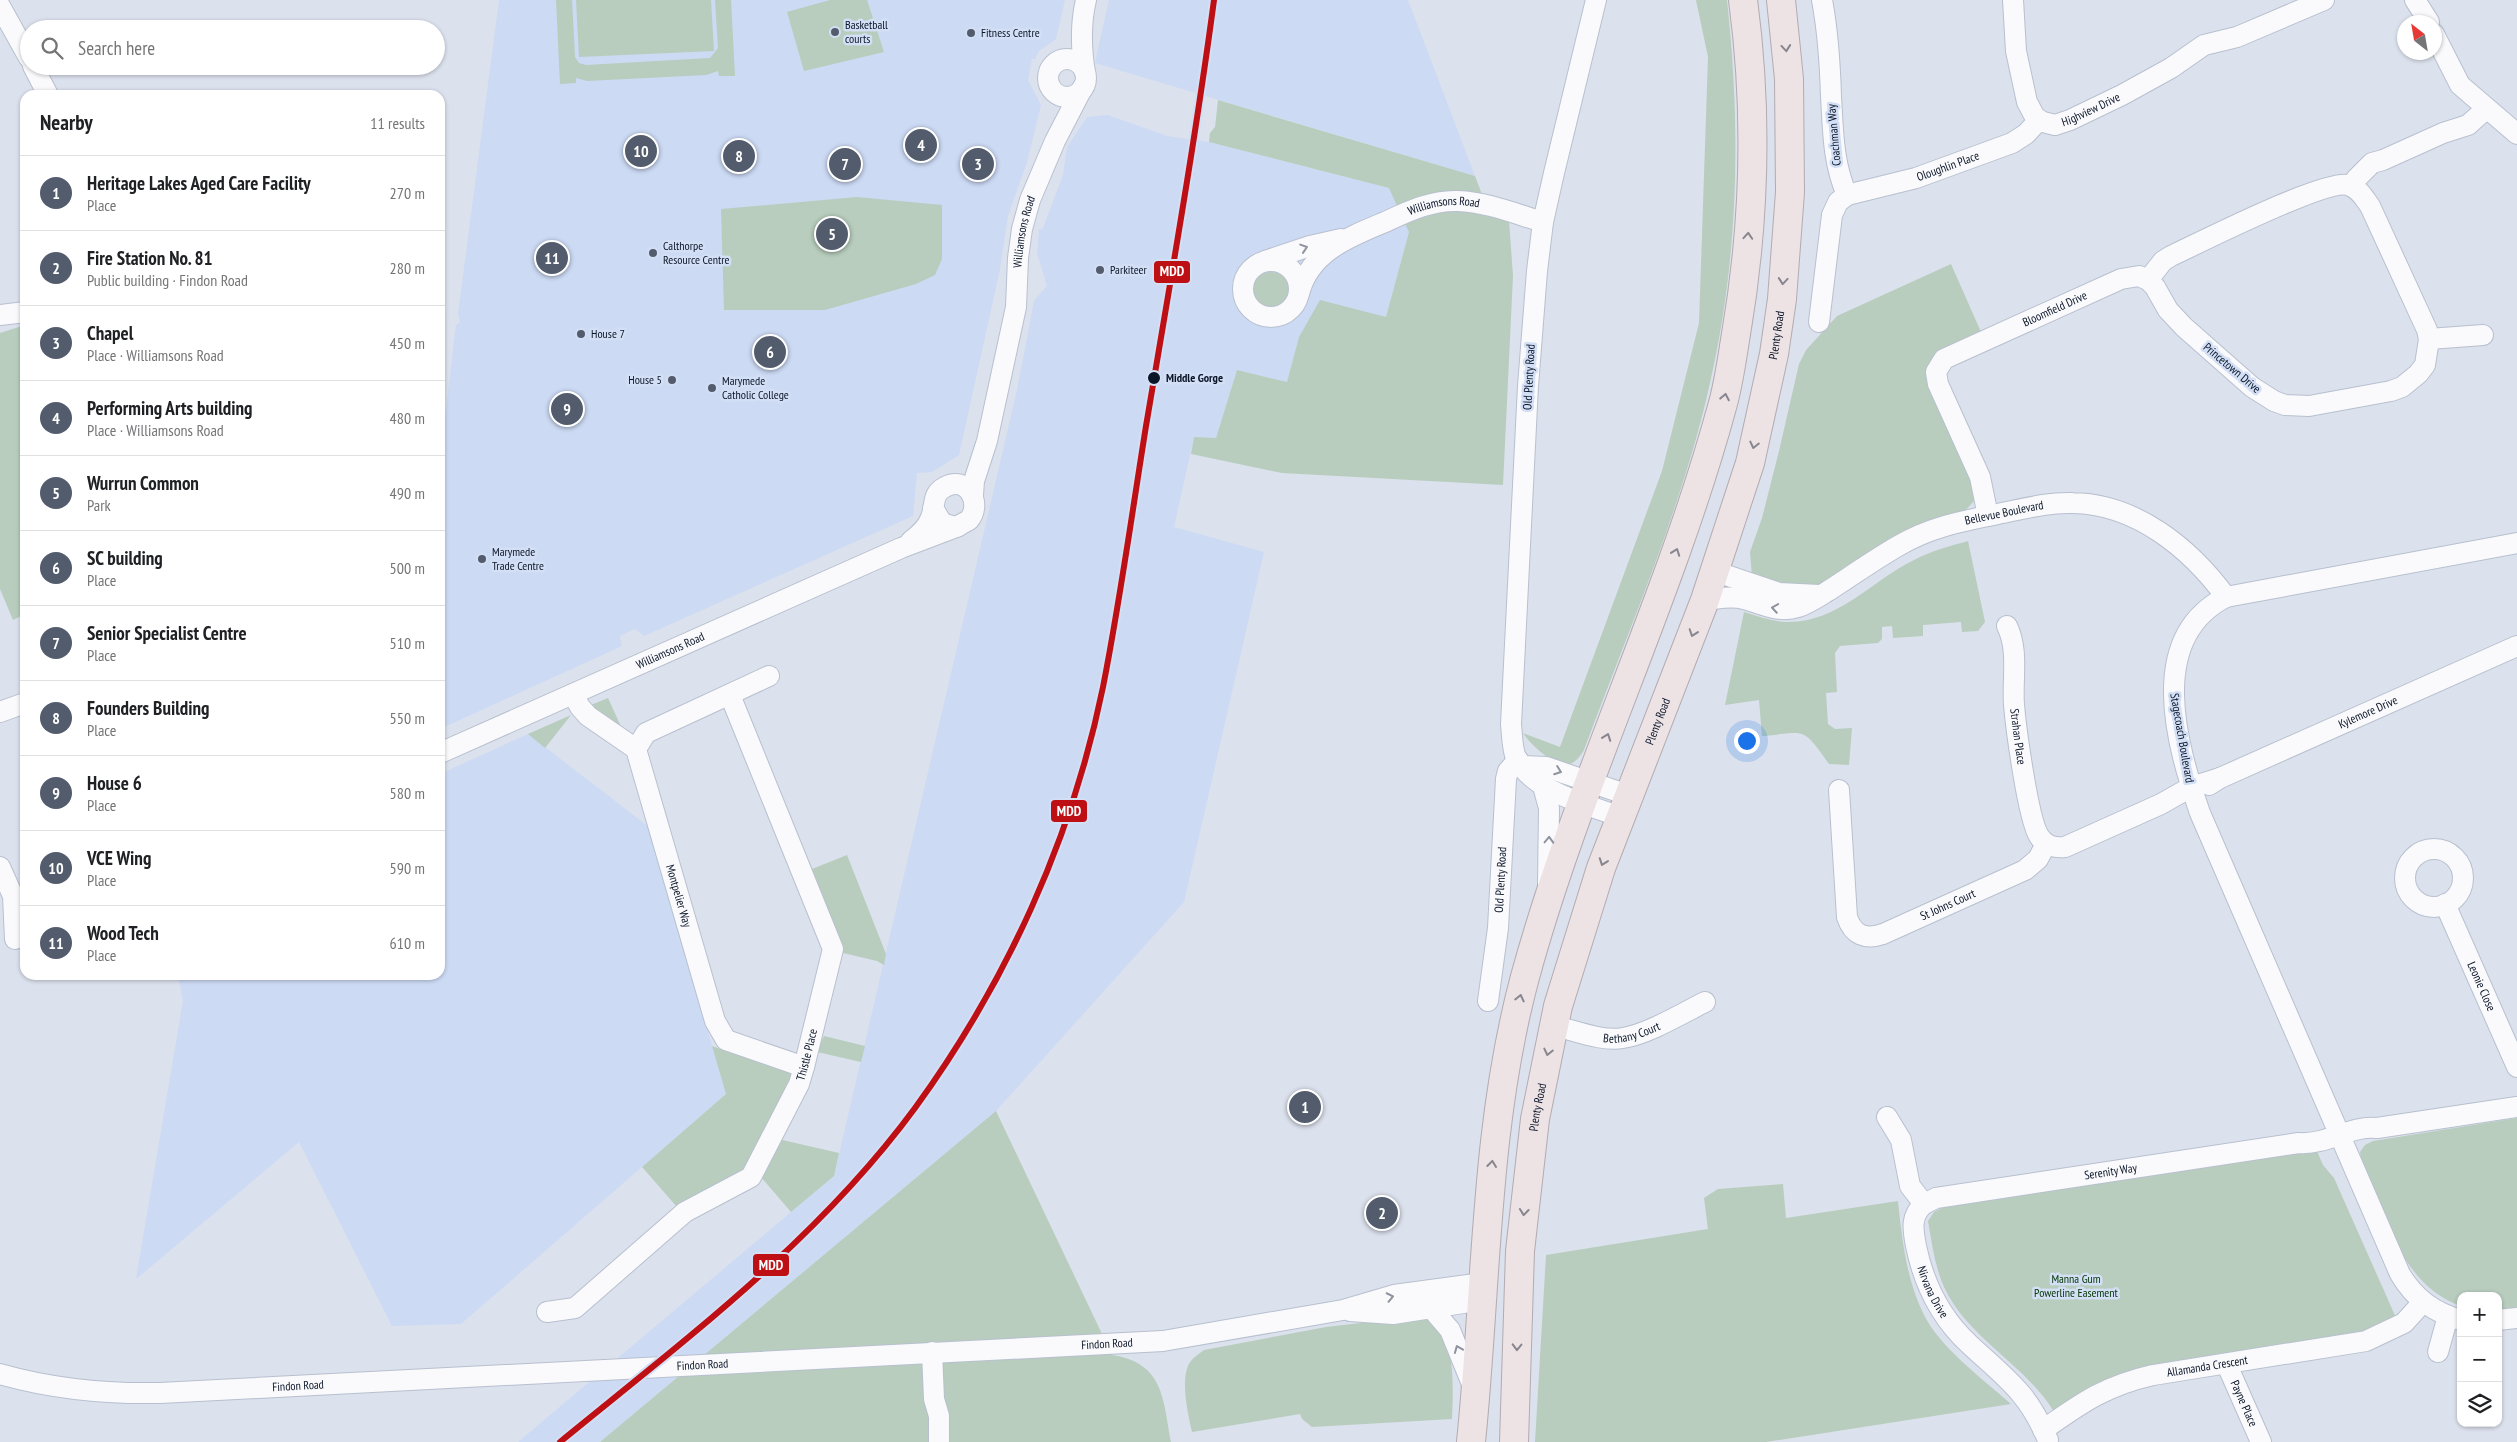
<!DOCTYPE html>
<html lang="en">
<head>
<meta charset="utf-8">
<style>
  body { margin:0; font-family:"PT Sans Narrow",sans-serif; background:#f6f6f6; color:#202124 }
  .controls { position:absolute; right:15px; bottom:15px; display:grid; overflow:hidden; border-radius:10px; box-shadow:0 1px 4px #0004 }
  .controls button { width:45px; height:45px; display:grid; place-items:center; padding:0; border:0; border-bottom:1px solid #e0e0e0; background:#fff; color:#202124; font:25px sans-serif }
  .compass { position:absolute; left:2397px; top:15px; width:45px; height:45px; border-radius:50%; background:#fff; box-shadow:0 1px 4px #0004; rotate:329deg }
  .you { position:absolute; left:1746px; top:740px; width:18px; height:18px; margin:-12px; border:4px solid #fff; border-radius:50%; background:#1a73e8; box-shadow:0 0 0 8px #1a73e833 }
  .badge { display:grid; place-items:center; width:32px; height:32px; border-radius:50%; background:#535c6d; color:#fff; font-size:16px; font-weight:700 }
  .pin { position:absolute; translate:-50% -50%; border:2px solid #fff; box-shadow:0 1px 5px #0006 }
  .list { margin:0; padding:0; list-style:none }
  h2 { display:flex; justify-content:space-between; align-items:center; height:65px; margin:0; padding:0 20px; font-size:21px }
  h2 small { font-size:16px; font-weight:400; color:#757577 }
  .list li { display:grid; grid-template-columns:32px 1fr auto; gap:15px; align-items:center; box-sizing:border-box; height:75px; padding:0 20px; border-top:1px solid #e0e0e0 }
  .list b { display:block; font-size:19px; white-space:nowrap }
  .list p { margin:0; font-size:16px; white-space:nowrap; color:#757577 }
  .list em { font-size:16px; font-style:normal; color:#757577 }
  .icon { flex:none; width:28px; height:28px; fill:none; stroke:currentColor; stroke-width:2; stroke-linecap:round; stroke-linejoin:round }
  .map { position:relative; flex:none; width:2517px; height:1442px; overflow:hidden }
  .search { position:absolute; background:#fff; box-shadow:0 1px 4px #0004; left:20px; top:20px; width:425px; height:55px; display:flex; align-items:center; gap:12px; box-sizing:border-box; padding:0 18px; border-radius:28px; color:#757577; font-size:19px }
  .panel { position:absolute; background:#fff; box-shadow:0 1px 4px #0004; left:20px; top:90px; width:425px; height:890px; border-radius:15px }
  .map>svg:first-child { display:block }
</style>
</head>
<body>
<div class="map">
<svg width="2517" height="1442" viewBox="0 0 2517 1442">
  <rect width="100%" height="100%" fill="#dbe1ed"/>
  <g fill="#ccdaf4">
    <polygon points="499,0 1065,0 1056,39 1039,51 1035,59 1032,59 1028,80 1041,105 1027,162 1008,216 1000,269 959,455 932,472 917,473 913,516 644,636 635,629 628,632 620,636 622,646 440,729 440,459 456,325 460,322 458,314"/>
    <polygon points="1109,0 1408,0 1475,176 1095,63"/>
    <polygon points="1108,115 1167,136 1209,142 1389,188 1409,232 1386,317 1299,337 1287,382 1237,370 1216,438 1194,437 1174,527 1264,552 1184,902 996,1111 600,1442 518,1442 834,1176 1017,390 1034,301 1047,286 1037,253 1039,230 1043,228 1063,175 1067,147 1087,117"/>
    <polygon points="528,734 649,827 726,1094 461,1324 392,1326 299,1142 136,1279 183,1001 178,975 440,975 440,774"/>
  </g>
  <g fill="#b8cdbd">
    <polygon points="556,0 572,0 575,57 579,63 586,65 710,58 718,48 715,0 731,0 735,76 719,76 718,71 706,75 587,81 576,78 576,83 560,84"/>
    <polygon points="576,0 711,0 714,51 579,57"/>
    <polygon points="830,0 867,0 884,52 804,71 787,12"/>
    <path d="M 1696,0 L 1727,0 C 1741,129 1739,255 1710,383 C 1683,506 1628,631 1584,750 C 1581,755 1576,762 1570,764 C 1556,769 1530,744 1523,733 L 1560,747 L 1662,471 L 1699,323 L 1708,57 Z"/>
    <polygon points="1218,100 1475,176 1483,197 1397,206 1389,188 1209,142 1210,133 1215,127"/>
    <polygon points="857,197 942,205 942,259 935,275 916,284 825,310 724,310 721,209"/>
    <polygon points="1461,209 1509,220 1513,276 1503,485 1282,473 1191,454 1194,437 1216,438 1237,370 1287,382 1299,337 1320,300 1386,317 1409,232 1404,222 1422,215"/>
    <path d="M 1951,264 L 1981,332 C 1960,342 1927,348 1927,376 L 1976,493 L 1974,501 L 1964,512 L 1819,585 L 1787,589 L 1752,577 L 1750,552 L 1762,518 L 1779,451 L 1799,364 L 1806,350 L 1837,316 Z"/>
    <circle cx="1271" cy="291" r="19"/>
    <polygon points="25,325 25,614 13,620 0,589 0,333"/>
    <path d="M 1968,541 L 1985,622 L 1978,631 L 1962,632 L 1961,622 L 1923,625 L 1923,636 L 1893,638 L 1892,626 L 1882,627 L 1882,639 L 1878,643 L 1840,646 L 1835,653 L 1837,692 L 1826,693 L 1828,724 L 1835,729 L 1852,728 L 1849,765 L 1829,764 C 1802,726 1807,732 1762,736 L 1759,700 L 1725,705 L 1744,612 C 1757,616 1771,621 1785,622 C 1837,624 1871,581 1914,560 C 1931,551 1950,546 1968,541 Z"/>
    <polygon points="608,698 623,731 591,705"/>
    <polygon points="571,715 545,748 528,734"/>
    <polygon points="847,855 886,954 884,965 877,961 843,953 812,869"/>
    <polygon points="824,1036 865,1046 861,1062 817,1052"/>
    <polygon points="712,1046 793,1074 744,1171 677,1207 642,1167 726,1094"/>
    <path d="M 996,1111 L 1112,1355 C 1164,1363 1163,1399 1171,1442 L 600,1442 Z"/>
    <path d="M 2517,1118 L 2517,1311 L 2498,1313 L 2498,1296 L 2461,1296 L 2461,1306 C 2402,1286 2384,1214 2362,1162 L 2360,1152 L 2365,1145 L 2373,1141 Z"/>
    <polygon points="778,1139 839,1153 834,1176 791,1212 761,1177"/>
    <path d="M 2316,1149 L 2323,1165 L 2334,1178 L 2397,1320 L 2370,1331 L 2133,1372 L 2054,1412 C 2025,1364 1969,1339 1945,1289 C 1935,1268 1932,1244 1928,1221 L 1934,1212 L 1949,1204 Z"/>
    <path d="M 1783,1184 L 1786,1218 L 1898,1201 C 1902,1239 1906,1277 1923,1313 C 1939,1347 1983,1379 2011,1404 L 1766,1442 L 1535,1442 L 1546,1255 L 1708,1229 L 1704,1198 L 1718,1189 Z"/>
    <path d="M 1413,1317 C 1418,1318 1424,1317 1429,1318 C 1457,1328 1453,1395 1452,1419 L 1312,1427 L 1302,1419 L 1300,1414 L 1192,1432 C 1188,1415 1179,1375 1191,1361 C 1194,1357 1200,1353 1204,1350 L 1326,1327 Z"/>
  </g>
  <g fill="none" stroke-linecap="round" stroke-linejoin="round">
    <g stroke="#b8c0cf" stroke-width="22">
      <g id="minor">
        <path d="M 1596,0 L 1554,173 L 1543,222 L 1537,271 L 1528,386 L 1511,724 C 1512,734 1512,745 1515,755 C 1529,791 1587,804 1620,817"/>
        <path id="s1" d="M 2013,0 L 2016,51 L 2027,102 L 2035,117 L 2043,122 L 2055,125 L 2070,120 L 2122,95 L 2171,68 L 2204,45 L 2237,37 L 2324,0"/>
        <polyline points="2415,0 2429,22"/>
        <polyline points="0,6 29,58"/>
        <polyline points="2434,34 2460,85 2517,134"/>
        <circle cx="1067" cy="78" r="19"/>
        <polyline points="33,66 48,95"/>
        <path d="M 1085,73 C 1081,48 1080,25 1086,0"/>
        <polyline points="2354,188 2356,179 2372,163 2383,160 2443,133 2468,125 2486,109"/>
        <path id="s2" d="M 1847,195 L 1916,178 L 2012,143 L 2026,134 L 2039,120"/>
        <circle cx="1271" cy="289" r="28"/>
        <polyline points="1265,261 1310,246 1341,239"/>
        <path id="s3" d="M 1299,294 C 1309,252 1349,237 1385,222 C 1409,211 1432,200 1458,201 C 1487,202 1516,214 1543,222"/>
        <polyline points="0,315 25,312"/>
        <path d="M 1819,322 L 1832,215 L 1838,202 L 1847,195 C 1833,163 1833,131 1831,96 C 1830,64 1828,32 1822,0"/>
        <polyline points="2429,339 2483,335"/>
        <path id="s4" d="M 973,495 L 974,481 L 987,441 L 1016,307 L 1018,258 L 1022,229 L 1030,200 L 1055,141 L 1083,87"/>
        <path id="s5" d="M 1988,516 L 1980,477 L 1938,384 L 1936,372 L 1944,359 L 2121,279 L 2139,276 L 2148,280 L 2163,261 L 2171,256 C 2199,243 2325,179 2348,185 C 2359,188 2364,198 2370,206 L 2427,330 L 2429,339 L 2425,365 L 2418,374 L 2402,387 L 2391,391 L 2309,406 L 2285,405 L 2274,401 L 2252,387 L 2184,327 L 2168,310 L 2155,287 L 2148,280"/>
        <path d="M 911,541 C 919,535 928,527 931,517 C 936,506 931,494 945,487 C 967,475 983,503 969,520 L 956,527 L 942,523 L 933,508"/>
        <polyline points="1714,571 1779,593 1819,595"/>
        <path id="s6" d="M 1705,600 C 1716,599 1728,596 1739,598 C 1760,602 1776,614 1798,607 C 1808,604 1818,597 1828,591 C 1851,576 1874,560 1898,546 C 1930,527 1963,521 1998,514 C 2023,509 2048,502 2073,503 C 2136,504 2190,548 2226,597"/>
        <path id="s7" d="M 2007,626 C 2019,650 2012,680 2014,705 C 2016,728 2028,819 2039,836 C 2045,846 2054,848 2065,847 L 2161,804 L 2191,787 L 2220,778"/>
        <path id="s8" d="M 573,694 L 580,707 L 588,716 L 636,749 L 715,1021 L 726,1040 L 804,1067"/>
        <polyline points="0,712 25,703"/>
        <polyline points="636,749 646,733 769,676"/>
        <path id="s9" d="M 440,753 L 901,548 L 959,526"/>
        <polyline points="1523,766 1546,767 1628,795"/>
        <path id="s10" d="M 2209,785 L 2220,778 L 2517,646"/>
        <polyline points="1543,786 1549,808 1548,884"/>
        <path id="s11" d="M 1839,790 L 1847,917 C 1853,935 1865,940 1883,934 L 2025,870 L 2038,859 L 2046,844"/>
        <circle cx="2434" cy="878" r="29"/>
        <polyline points="0,867 13,896 15,939"/>
        <path id="s12" d="M 2445,904 L 2517,1067"/>
        <path id="s13" d="M 1488,1001 L 1498,928 L 1506,779 L 1508,771 L 1518,760"/>
        <path id="s14" d="M 1554,1026 C 1574,1030 1602,1042 1623,1038 C 1648,1034 1681,1014 1705,1002"/>
        <path id="s15" d="M 1887,1117 L 1901,1140 L 1910,1186 L 1924,1204 C 1910,1216 1913,1230 1916,1246 C 1924,1285 1940,1317 1969,1344 C 1987,1361 2006,1376 2021,1394 C 2033,1408 2041,1424 2048,1440"/>
        <path id="s16" d="M 1924,1204 L 1936,1198 L 2299,1143 C 2328,1145 2350,1125 2377,1128 L 2517,1107"/>
        <polyline points="1432,1309 1450,1330 1474,1389"/>
        <polyline points="1350,1311 1393,1314 1482,1300"/>
        <path id="s17" d="M 547,1312 L 575,1308 L 685,1212 L 751,1177 L 799,1084 L 804,1067 L 833,949 L 730,695"/>
        <path d="M 2461,1320 C 2434,1313 2414,1298 2400,1274 L 2200,813 C 2177,746 2145,638 2226,597 L 2517,543"/>
        <polyline points="2498,1320 2517,1318"/>
        <polyline points="932,1352 934,1399 939,1416 939,1442"/>
        <polyline points="2438,1352 2448,1316"/>
        <path id="s18" d="M 2227,1365 L 2261,1442"/>
        <path id="s19" d="M 0,1374 C 53,1389 105,1394 160,1393 L 1163,1341 L 1343,1310 L 1394,1295 L 1483,1283"/>
        <path id="s20" d="M 2043,1430 C 2083,1402 2105,1386 2153,1375 L 2366,1341 L 2404,1323 L 2423,1302"/>
      </g>
    </g>
    <g stroke="#b3abb1" stroke-width="30">
      <g id="highway">
        <path d="M 1471,1442 C 1487,1286 1484,1129 1525,977 C 1578,783 1669,601 1722,407 C 1729,383 1732,358 1736,334 C 1755,223 1758,112 1743,0"/>
        <path id="s21" d="M 1514,1442 L 1520,1251 L 1535,1119 L 1558,1006 L 1601,868 L 1705,600 L 1750,463 L 1774,354 L 1782,299 L 1790,192 L 1789,79 L 1781,0"/>
      </g>
    </g>
    <use href="#minor" stroke="#fafafc" stroke-width="20"/>
    <use href="#highway" stroke="#ede2e4" stroke-width="28"/>
    <g stroke="#d3dff5" stroke-width="10">
      <path id="rail-1" d="M 560,1442 C 686,1339 818,1240 915,1108 C 1006,983 1072,839 1103,687 C 1120,601 1132,513 1146,426 C 1170,284 1195,142 1214,0"/>
    </g>
    <use href="#rail-1" stroke="#be1014" stroke-width="6"/>
  </g>
  <defs><path id="oneway-chevron" d="M-2-3.5L2.5 0L-2 3.5" fill="none" stroke-width="1.6" stroke-linecap="round" stroke-linejoin="round" transform="scale(1.25)"/></defs>
  <g stroke="#87868f">
    <use href="#oneway-chevron" transform="translate(1786 48) rotate(85)"/>
    <use href="#oneway-chevron" transform="translate(1748 236) rotate(-86)"/>
    <use href="#oneway-chevron" transform="translate(1783 281) rotate(95)"/>
    <use href="#oneway-chevron" transform="translate(1725 397) rotate(-79)"/>
    <use href="#oneway-chevron" transform="translate(1754 445) rotate(103)"/>
    <use href="#oneway-chevron" transform="translate(1676 552) rotate(-70)"/>
    <use href="#oneway-chevron" transform="translate(1693 633) rotate(109)"/>
    <use href="#oneway-chevron" transform="translate(1607 737) rotate(-70)"/>
    <use href="#oneway-chevron" transform="translate(1603 862) rotate(110)"/>
    <use href="#oneway-chevron" transform="translate(1520 998) rotate(-77)"/>
    <use href="#oneway-chevron" transform="translate(1548 1052) rotate(103)"/>
    <use href="#oneway-chevron" transform="translate(1492 1164) rotate(-83)"/>
    <use href="#oneway-chevron" transform="translate(1524 1212) rotate(96)"/>
    <use href="#oneway-chevron" transform="translate(1517 1347) rotate(91)"/>
  </g>
  <g stroke="#8e939d">
    <use href="#oneway-chevron" transform="translate(1304 248) rotate(-18)"/>
    <use href="#oneway-chevron" transform="translate(1775 608) rotate(-171)"/>
    <use href="#oneway-chevron" transform="translate(1558 771) rotate(20)"/>
    <use href="#oneway-chevron" transform="translate(1549 840) rotate(-88)"/>
    <use href="#oneway-chevron" transform="translate(1390 1297) rotate(-12)"/>
    <use href="#oneway-chevron" transform="translate(1458 1349) rotate(-112)"/>
  </g>
  <g fill="#535c6d" stroke="#d3dff5" stroke-width="2">
    <circle cx="835" cy="32" r="5"/>
    <circle cx="971" cy="33" r="5"/>
    <circle cx="653" cy="253" r="5"/>
    <circle cx="1100" cy="270" r="5"/>
    <circle cx="581" cy="334" r="5"/>
    <circle cx="672" cy="380" r="5"/>
    <circle cx="712" cy="388" r="5"/>
    <circle cx="482" cy="559" r="5"/>
  </g>
  <circle fill="#0a1528" stroke="#d3dff5" stroke-width="2" cx="1154" cy="378" r="7"/>
  <g text-anchor="middle" stroke-width="5" stroke-linejoin="round" paint-order="stroke">
    <g font-size="12" fill="#0a1528" stroke="#d3dff5" text-anchor="start">
      <text x="845" y="29">Basketball<tspan x="845" dy="14">courts</tspan></text>
      <text x="981" y="37">Fitness Centre</text>
      <text x="663" y="250">Calthorpe<tspan x="663" dy="14">Resource Centre</tspan></text>
      <text x="1110" y="274">Parkiteer</text>
      <text x="591" y="338">House 7</text>
      <text x="662" y="384" text-anchor="end">House 5</text>
      <text x="722" y="385">Marymede<tspan x="722" dy="14">Catholic College</tspan></text>
      <text x="492" y="556">Marymede<tspan x="492" dy="14">Trade Centre</tspan></text>
    </g>
    <g font-size="12" fill="#0a1528" stroke="#d3dff5">
      <text dy="4" stroke="none"><textPath href="#s1" startOffset="181">Highview Drive</textPath></text>
      <text transform="translate(1834 135) rotate(-95)" y="4">Coachman Way</text>
      <text dy="4" stroke="none"><textPath href="#s2" startOffset="105">Oloughlin Place</textPath></text>
      <text dy="4" stroke="none"><textPath href="#s3" startOffset="179">Williamsons Road</textPath></text>
      <text dy="4" stroke="none"><textPath href="#s4" startOffset="269">Williamsons Road</textPath></text>
      <text dy="4" stroke="none"><textPath href="#s5" startOffset="291">Bloomfield Drive</textPath></text>
      <text dy="4" stroke="none"><textPath href="#s21" startOffset="1146">Plenty Road</textPath></text>
      <text transform="translate(2232 368) rotate(40)" y="4">Princetown Drive</text>
      <text transform="translate(1529 377) rotate(-87)" y="4">Old Plenty Road</text>
      <text dy="4" stroke="none"><textPath href="#s6" startOffset="324">Bellevue Boulevard</textPath></text>
      <text dy="4" stroke="none"><textPath href="#s9" startOffset="252">Williamsons Road</textPath></text>
      <text dy="4" stroke="none"><textPath href="#s10" startOffset="175">Kylemore Drive</textPath></text>
      <text dy="4" stroke="none"><textPath href="#s21" startOffset="741">Plenty Road</textPath></text>
      <text dy="4" stroke="none"><textPath href="#s7" startOffset="112">Strahan Place</textPath></text>
      <text transform="translate(2182 738) rotate(80)" y="4">Stagecoach Boulevard</text>
      <text dy="4" stroke="none"><textPath href="#s13" startOffset="122">Old Plenty Road</textPath></text>
      <text dy="4" stroke="none"><textPath href="#s8" startOffset="238">Montpelier Way</textPath></text>
      <text dy="4" stroke="none"><textPath href="#s11" startOffset="244">St Johns Court</textPath></text>
      <text dy="4" stroke="none"><textPath href="#s12" startOffset="90">Leonie Close</textPath></text>
      <text dy="4" stroke="none"><textPath href="#s14" startOffset="80">Bethany Court</textPath></text>
      <text dy="4" stroke="none"><textPath href="#s17" startOffset="384">Thistle Place</textPath></text>
      <text dy="4" stroke="none"><textPath href="#s21" startOffset="336">Plenty Road</textPath></text>
      <text dy="4" stroke="none"><textPath href="#s16" startOffset="190">Serenity Way</textPath></text>
      <text dy="4" stroke="none"><textPath href="#s15" startOffset="191">Nirvana Drive</textPath></text>
      <text dy="4" stroke="none"><textPath href="#s19" startOffset="1110">Findon Road</textPath></text>
      <text dy="4" stroke="none"><textPath href="#s19" startOffset="705">Findon Road</textPath></text>
      <text dy="4" stroke="none"><textPath href="#s20" startOffset="179">Allamanda Crescent</textPath></text>
      <text dy="4" stroke="none"><textPath href="#s19" startOffset="300">Findon Road</textPath></text>
      <text dy="4" stroke="none"><textPath href="#s18" startOffset="42">Payne Place</textPath></text>
    </g>
    <g font-size="12" font-weight="bold" fill="#0a1528" stroke="#d3dff5" text-anchor="start">
      <text x="1166" y="382">Middle Gorge</text>
    </g>
    <g font-size="12" fill="#023600" stroke="#d3dff5">
      <text x="2076" y="1283">Manna Gum<tspan x="2076" dy="14">Powerline Easement</tspan></text>
    </g>
  </g>
  <g stroke="#d3dff5" stroke-width="2">
    <rect x="1153" y="260" width="38" height="24" rx="5" fill="#be1014"/>
    <rect x="1050" y="799" width="38" height="24" rx="5" fill="#be1014"/>
    <rect x="752" y="1253" width="38" height="24" rx="5" fill="#be1014"/>
  </g>
  <g font-size="14" text-anchor="middle" font-weight="bold" fill="#fff">
    <text x="1172" y="276">MDD</text>
    <text x="1069" y="816">MDD</text>
    <text x="771" y="1270">MDD</text>
  </g>
</svg>
<div class="controls">
<button>+</button>
<button>−</button>
<button><svg class="icon" aria-label="layers" viewBox="0 0 24 24"><path d="M12 4l9 5-9 5-9-5zM3 14l9 5 9-5"/></svg></button>
</div>
<svg class="compass" viewBox="-18 -18 36 36"><path d="M0-13l5 13h-10z" fill="#e53935"/><path d="M0 13l5-13h-10z" fill="#757577"/></svg>
<div class="you"></div>
<div class="pin badge" style="left:1305px;top:1107px">1</div>
<div class="pin badge" style="left:1382px;top:1213px">2</div>
<div class="pin badge" style="left:978px;top:164px">3</div>
<div class="pin badge" style="left:921px;top:145px">4</div>
<div class="pin badge" style="left:832px;top:234px">5</div>
<div class="pin badge" style="left:770px;top:352px">6</div>
<div class="pin badge" style="left:845px;top:164px">7</div>
<div class="pin badge" style="left:739px;top:156px">8</div>
<div class="pin badge" style="left:567px;top:409px">9</div>
<div class="pin badge" style="left:641px;top:151px">10</div>
<div class="pin badge" style="left:552px;top:258px">11</div>
<div class="search"><svg class="icon" aria-label="search" viewBox="0 0 24 24"><circle cx="10" cy="10" r="6"/><path d="M15 15l6 6"/></svg>Search here</div>
<section class="panel">
<h2>Nearby<small>11 results</small></h2>
<ul class="list">
<li><span class="badge">1</span><div><b>Heritage Lakes Aged Care Facility</b><p>Place</p></div><em>270 m</em></li>
<li><span class="badge">2</span><div><b>Fire Station No. 81</b><p>Public building · Findon Road</p></div><em>280 m</em></li>
<li><span class="badge">3</span><div><b>Chapel</b><p>Place · Williamsons Road</p></div><em>450 m</em></li>
<li><span class="badge">4</span><div><b>Performing Arts building</b><p>Place · Williamsons Road</p></div><em>480 m</em></li>
<li><span class="badge">5</span><div><b>Wurrun Common</b><p>Park</p></div><em>490 m</em></li>
<li><span class="badge">6</span><div><b>SC building</b><p>Place</p></div><em>500 m</em></li>
<li><span class="badge">7</span><div><b>Senior Specialist Centre</b><p>Place</p></div><em>510 m</em></li>
<li><span class="badge">8</span><div><b>Founders Building</b><p>Place</p></div><em>550 m</em></li>
<li><span class="badge">9</span><div><b>House 6</b><p>Place</p></div><em>580 m</em></li>
<li><span class="badge">10</span><div><b>VCE Wing</b><p>Place</p></div><em>590 m</em></li>
<li><span class="badge">11</span><div><b>Wood Tech</b><p>Place</p></div><em>610 m</em></li>
</ul>
</section>
</div>
</body>
</html>
